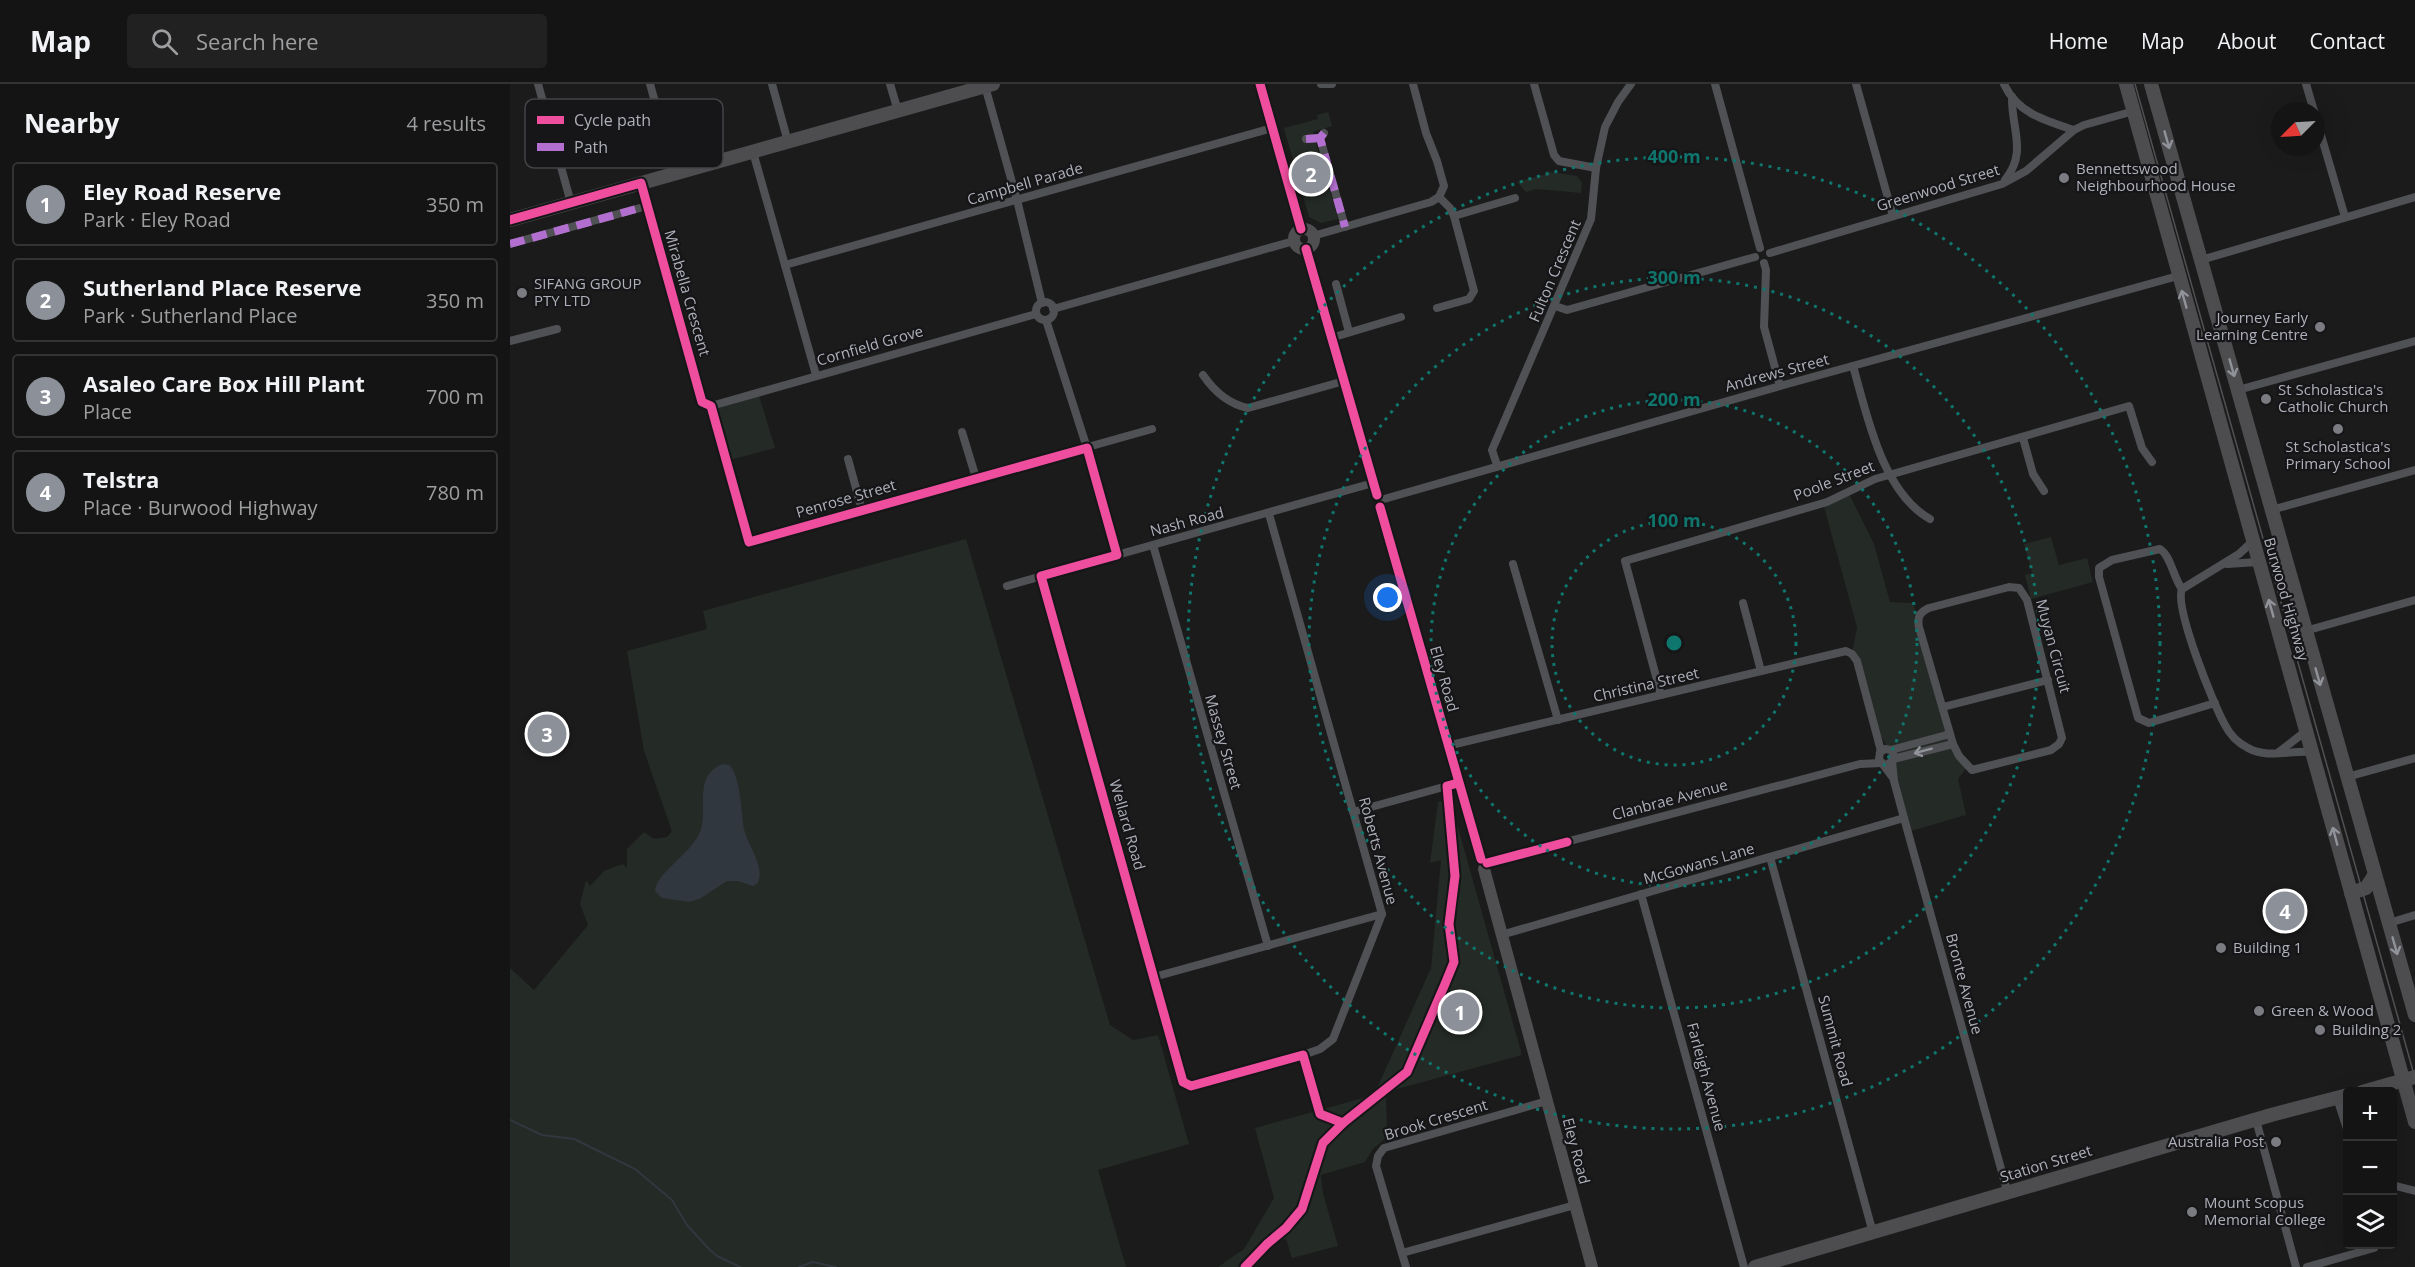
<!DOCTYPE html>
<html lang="en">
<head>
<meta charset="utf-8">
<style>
  body { margin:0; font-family:"Open Sans",sans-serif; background:#212122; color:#f1f3f6 }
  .controls { position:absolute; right:18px; bottom:18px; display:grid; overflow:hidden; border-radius:6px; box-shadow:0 6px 24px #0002 }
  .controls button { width:54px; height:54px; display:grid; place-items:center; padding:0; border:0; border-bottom:2px solid #333334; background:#141414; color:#f1f3f6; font:30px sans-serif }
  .compass { position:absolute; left:1761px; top:18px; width:54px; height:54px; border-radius:50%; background:#141414; box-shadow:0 6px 24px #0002; rotate:246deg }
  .you { position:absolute; left:878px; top:514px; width:21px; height:21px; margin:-15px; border:4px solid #fff; border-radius:50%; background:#1a73e8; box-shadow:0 0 0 9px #1a73e833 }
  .badge { display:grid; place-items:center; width:39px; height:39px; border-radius:50%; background:#8c9099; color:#fff; font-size:20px; font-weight:700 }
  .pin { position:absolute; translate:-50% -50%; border:3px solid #fff; box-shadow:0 2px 6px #0006 }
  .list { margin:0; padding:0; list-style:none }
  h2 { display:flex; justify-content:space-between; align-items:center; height:78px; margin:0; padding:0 24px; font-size:26px }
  h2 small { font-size:20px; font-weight:400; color:#9d9ea0 }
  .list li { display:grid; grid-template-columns:39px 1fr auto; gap:18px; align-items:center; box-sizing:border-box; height:84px; margin:0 12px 12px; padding:0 12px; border:2px solid #333334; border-radius:6px }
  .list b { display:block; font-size:22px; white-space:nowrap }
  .list p { margin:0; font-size:20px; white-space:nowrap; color:#9d9ea0 }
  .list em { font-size:20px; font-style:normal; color:#9d9ea0 }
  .icon { flex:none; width:33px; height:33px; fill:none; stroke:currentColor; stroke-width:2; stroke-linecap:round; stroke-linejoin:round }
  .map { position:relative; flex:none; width:1905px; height:1183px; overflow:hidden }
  header { display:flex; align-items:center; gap:36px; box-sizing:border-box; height:84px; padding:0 30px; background:#141414; border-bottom:2px solid #333334 }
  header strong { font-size:28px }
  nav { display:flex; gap:33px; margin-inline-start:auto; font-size:21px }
  .search { width:420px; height:54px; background:#212122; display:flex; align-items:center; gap:15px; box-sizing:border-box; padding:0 21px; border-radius:6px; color:#9d9ea0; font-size:22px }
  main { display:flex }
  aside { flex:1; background:#141414 }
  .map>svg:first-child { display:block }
</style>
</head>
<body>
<header>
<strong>Map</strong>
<div class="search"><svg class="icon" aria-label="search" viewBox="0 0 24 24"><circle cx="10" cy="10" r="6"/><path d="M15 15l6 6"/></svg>Search here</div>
<nav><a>Home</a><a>Map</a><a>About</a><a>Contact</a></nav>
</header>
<main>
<aside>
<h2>Nearby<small>4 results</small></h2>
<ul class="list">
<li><span class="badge">1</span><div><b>Eley Road Reserve</b><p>Park · Eley Road</p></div><em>350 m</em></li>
<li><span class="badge">2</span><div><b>Sutherland Place Reserve</b><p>Park · Sutherland Place</p></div><em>350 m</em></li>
<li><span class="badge">3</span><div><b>Asaleo Care Box Hill Plant</b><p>Place</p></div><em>700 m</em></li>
<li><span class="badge">4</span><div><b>Telstra</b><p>Place · Burwood Highway</p></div><em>780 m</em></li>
</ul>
</aside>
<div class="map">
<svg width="1905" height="1183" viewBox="0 0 1905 1183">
  <rect width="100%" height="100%" fill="#1b1b1b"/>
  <g fill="#242a25">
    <polygon points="818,28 822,42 803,48 828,135 811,139 799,133 774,44 808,35 807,31"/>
    <polygon points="1035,87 1067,92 1072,99 1071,109 1026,105 1016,108 1007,98 1036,90"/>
    <polygon points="248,308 265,364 216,377 201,322"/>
    <polygon points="1338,408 1364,460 1380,518 1403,519 1440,650 1457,683 1448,695 1456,731 1401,747 1379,666 1364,640 1342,570 1347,543 1313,419"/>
    <polygon points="1541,453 1549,481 1577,474 1583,498 1521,515 1515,491 1522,489 1514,460"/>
    <polygon points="456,455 600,941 623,956 648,951 679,1060 588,1086 616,1183 0,1183 0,884 24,906 78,841 70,820 76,796 80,802 94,787 113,780 117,784 117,765 134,748 144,755 157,753 162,747 134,667 117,567 197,545 193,527"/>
    <path d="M 940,715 L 1012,971 L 876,1008 L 877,1053 L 863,1065 L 855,1078 L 811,1091 L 813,1109 L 828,1162 L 782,1174 L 776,1155 C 761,1159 750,1170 741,1183 L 708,1183 L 734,1165 L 764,1114 L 745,1044 L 864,1011 L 921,884 L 931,776 L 920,779 L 928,718 Z"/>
  </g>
  <path fill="#31373e" d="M 212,680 L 219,681 C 231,692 231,729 234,745 C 238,763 255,781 248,799 L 243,802 L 228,797 L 217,797 L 191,814 L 180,818 L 152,814 L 145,807 C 146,789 181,770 190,748 C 199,726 182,693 212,680 Z"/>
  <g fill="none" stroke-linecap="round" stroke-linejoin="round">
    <g stroke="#31373e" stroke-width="2">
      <polyline points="0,1036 32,1051 64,1055 125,1085 162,1116 177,1141 198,1164 207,1172 230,1183"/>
      <polyline points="289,1183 303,1178 326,1183"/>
    </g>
    <g stroke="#505154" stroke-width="8">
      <polyline points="28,0 61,119"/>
      <polyline points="140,0 165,90"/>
      <polyline points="262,0 278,58"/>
      <polyline points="380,0 388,27"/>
      <polyline points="811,0 822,0"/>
      <polyline points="903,0 916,49 927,77 934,102 929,113"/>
      <polyline points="1024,0 1044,71 1049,77 1086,84"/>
      <polyline points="1205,0 1250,164"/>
      <polyline points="1346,0 1383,132"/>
      <path d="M 1494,0 C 1507,29 1536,37 1564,46"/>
      <polyline points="1796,0 1804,27"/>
      <polyline points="475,2 507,116 532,219"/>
      <polyline points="1806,34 1835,133"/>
      <polyline points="814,49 810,54 835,143"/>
      <polyline points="796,55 810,54"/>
      <polyline points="243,68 306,291"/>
      <path d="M 1495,96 C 1518,68 1501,44 1502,13"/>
      <polyline points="131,99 192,318 201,322"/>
      <polyline points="944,132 1005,114"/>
      <polyline points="803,152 921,118 929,113"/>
      <polyline points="0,160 137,122"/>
      <polyline points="1260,169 1492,100 1516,87 1564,46 1574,41 1624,27"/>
      <polyline points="1691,176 1905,113"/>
      <polyline points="1254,179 1256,186 1254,243 1270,302"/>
      <polyline points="275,181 762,44"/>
      <polyline points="826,200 839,248"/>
      <circle cx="535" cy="227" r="9"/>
      <polyline points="1045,222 1057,226 1245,173"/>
      <polyline points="927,224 959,215 964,207 944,132 940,124 929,113"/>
      <polyline points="543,225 784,157"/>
      <polyline points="536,236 577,364 607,471"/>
      <polyline points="821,254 891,233"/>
      <polyline points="0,257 47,245"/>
      <path d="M 1343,282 C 1357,331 1372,408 1420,435"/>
      <path d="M 693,291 C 704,307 718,320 738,324 L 834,297"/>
      <polyline points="1728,306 1905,257"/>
      <polyline points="201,322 239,458 642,345"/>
      <polyline points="201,322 526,230"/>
      <polyline points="452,348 466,394"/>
      <polyline points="1513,354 1523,390 1534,407"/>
      <polyline points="338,375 352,426"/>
      <polyline points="987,381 982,366 1081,135 1086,84 1095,43 1108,18 1121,0"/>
      <polyline points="874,415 1270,302 1668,192"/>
      <polyline points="1761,426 1905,386"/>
      <path d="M 1743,457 L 1729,470 L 1672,505 C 1664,523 1704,622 1715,641 C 1720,651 1728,659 1738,664 C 1757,675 1781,666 1802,668"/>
      <polyline points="643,461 758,862"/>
      <polyline points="1003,480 1048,636"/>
      <polyline points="1717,480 1748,478"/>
      <polyline points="531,492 673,998 681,1002 793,971 810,965 823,955 872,830 759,430"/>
      <polyline points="497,502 863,399"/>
      <path d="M 1499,503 L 1509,504 L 1517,516 L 1552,654 L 1549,660 L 1541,666 L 1462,686 L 1449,672 L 1443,660 L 1409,543 C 1407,533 1410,528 1419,524 Z"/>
      <path d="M 1672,505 C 1663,493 1661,472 1650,465 L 1602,476 L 1589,484 L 1589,493 L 1628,634 L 1639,639 L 1705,619"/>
      <polyline points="1233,519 1251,587"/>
      <polyline points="1795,547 1905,516"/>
      <polyline points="1151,611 1115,477 1317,418 1365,395 1619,322 1632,364 1642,378"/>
      <polyline points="1433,623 1538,596"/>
      <polyline points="937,662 1336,567 1342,570 1347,577 1371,667"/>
      <polyline points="1381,666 1440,650"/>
      <polyline points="1769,668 1796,647"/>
      <polyline points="1383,675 1443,660"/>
      <polyline points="1382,677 1384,697 1394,734 1498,1110"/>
      <polyline points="1378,680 1382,677 1384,672 1381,666 1375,665 1370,668 1369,675 1383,694"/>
      <polyline points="1837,693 1905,674"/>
      <polyline points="843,728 948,699"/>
      <polyline points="1260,773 1363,1149"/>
      <polyline points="977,779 1350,680 1372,679"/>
      <polyline points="1131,810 1234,1183"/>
      <polyline points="1879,839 1905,831"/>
      <polyline points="991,851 1394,734"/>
      <polyline points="644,893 872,830"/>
      <polyline points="1827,1014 1838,1048"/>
      <polyline points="1746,1036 1786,1183"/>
      <polyline points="1882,1101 1905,1107"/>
      <polyline points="892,1169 1065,1121"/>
      <polyline points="896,1183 866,1082 868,1072 874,1064 1037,1017"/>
      <polyline points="1797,1183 1864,1164"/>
    </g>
    <g stroke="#4f4f51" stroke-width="12">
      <polyline points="750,0 791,145"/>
      <circle cx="794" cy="155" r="10"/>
      <polyline points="796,165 867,411"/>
      <polyline points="870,423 971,775"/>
      <polyline points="974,785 1082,1183"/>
    </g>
    <g stroke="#4d4d50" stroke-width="14">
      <polyline points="0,136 483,0"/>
      <polyline points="1852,1008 1905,993"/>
      <polyline points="1245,1183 1761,1031 1838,1011"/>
    </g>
    <g stroke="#4d4d50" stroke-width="14">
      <polyline points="1616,0 1905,1038"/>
      <polyline points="1641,0 1905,931"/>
      <polyline points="1841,809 1856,804 1865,790"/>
    </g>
    <polyline stroke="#505154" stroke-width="1.5" points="1625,0 1905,994"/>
    <g stroke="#b36fd0" stroke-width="8" stroke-dasharray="15 8" stroke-linecap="butt">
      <polyline points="814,49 810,54 835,143"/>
      <polyline points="796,55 810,54"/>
      <polyline points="0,160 137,122"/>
    </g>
    <g stroke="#161517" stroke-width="13">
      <g id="cycleway">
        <polyline points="750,0 791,145"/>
        <polyline points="0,136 131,99 192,318 201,322 239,458 577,364 607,471 531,492 673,998 681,1002 793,971 810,1030 833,1039"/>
        <polyline points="796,165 867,411"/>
        <polyline points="870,423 971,775"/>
        <polyline points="977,779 1057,758"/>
        <polyline points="735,1183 757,1160 776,1144 792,1125 813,1059 833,1039 897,988 935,900 944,878 939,840 945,792 937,702 948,699"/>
      </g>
    </g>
    <use href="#cycleway" stroke="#ef4d9e" stroke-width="9"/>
  </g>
  <defs><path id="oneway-shaft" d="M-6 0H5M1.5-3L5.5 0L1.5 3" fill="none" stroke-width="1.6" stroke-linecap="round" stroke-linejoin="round" transform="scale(1.5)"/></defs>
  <g stroke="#91939a">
    <use href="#oneway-shaft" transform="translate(1657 56) rotate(74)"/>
    <use href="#oneway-shaft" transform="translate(1674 215) rotate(-106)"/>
    <use href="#oneway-shaft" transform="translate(1722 284) rotate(74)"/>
    <use href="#oneway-shaft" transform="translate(1761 524) rotate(-106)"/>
    <use href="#oneway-shaft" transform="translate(1808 593) rotate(74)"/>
    <use href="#oneway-shaft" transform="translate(1825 752) rotate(-105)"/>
    <use href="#oneway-shaft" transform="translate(1885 862) rotate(74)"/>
  </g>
  <use stroke="#92949b" href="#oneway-shaft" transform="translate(1413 667) rotate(165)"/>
  <g fill="none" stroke="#0f766e" stroke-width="3" stroke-dasharray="3 6">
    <circle cx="1164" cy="559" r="122"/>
    <circle cx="1164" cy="559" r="243"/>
    <circle cx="1164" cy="559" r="365"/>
    <circle cx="1164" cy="559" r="486"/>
  </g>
  <g fill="#7b7c82" stroke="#161517" stroke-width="2">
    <circle cx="1554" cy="94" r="6"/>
    <circle cx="12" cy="209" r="6"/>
    <circle cx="1810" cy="243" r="6"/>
    <circle cx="1756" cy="315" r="6"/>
    <circle cx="1828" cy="345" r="6"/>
    <circle cx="1711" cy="864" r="6"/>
    <circle cx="1749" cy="927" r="6"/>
    <circle cx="1810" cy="946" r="6"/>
    <circle cx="1766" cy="1058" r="6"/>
    <circle cx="1682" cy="1128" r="6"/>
  </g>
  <g text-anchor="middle" stroke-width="4.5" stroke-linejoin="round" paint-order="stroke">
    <g font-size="15" fill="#aeb1ba" stroke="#161517" text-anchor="start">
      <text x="1566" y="90">Bennettswood<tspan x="1566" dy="17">Neighbourhood House</tspan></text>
      <text x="24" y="205">SIFANG GROUP<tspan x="24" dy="17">PTY LTD</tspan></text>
      <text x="1798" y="239" text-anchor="end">Journey Early<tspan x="1798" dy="17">Learning Centre</tspan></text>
      <text x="1768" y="311">St Scholastica's<tspan x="1768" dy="17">Catholic Church</tspan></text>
      <text x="1828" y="368" text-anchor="middle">St Scholastica's<tspan x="1828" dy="17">Primary School</tspan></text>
      <text x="1723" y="869">Building 1</text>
      <text x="1761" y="932">Green &amp; Wood</text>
      <text x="1822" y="951">Building 2</text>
      <text x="1754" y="1063" text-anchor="end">Australia Post</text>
      <text x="1694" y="1124">Mount Scopus<tspan x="1694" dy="17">Memorial College</tspan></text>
    </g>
    <g font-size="15" fill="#aeb1ba" stroke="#161517">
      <text transform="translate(515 100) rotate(-16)" y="5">Campbell Parade</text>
      <text transform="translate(1428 104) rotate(-17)" y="5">Greenwood Street</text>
      <text transform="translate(1045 187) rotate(-67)" y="5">Fulton Crescent</text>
      <text transform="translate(177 209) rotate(74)" y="5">Mirabella Crescent</text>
      <text transform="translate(360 262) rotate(-16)" y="5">Cornfield Grove</text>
      <text transform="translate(1267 289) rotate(-15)" y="5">Andrews Street</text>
      <text transform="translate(1324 397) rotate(-21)" y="5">Poole Street</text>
      <text transform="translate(336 415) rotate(-16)" y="5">Penrose Street</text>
      <text transform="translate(677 438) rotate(-15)" y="5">Nash Road</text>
      <text transform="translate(1776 515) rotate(74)" y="5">Burwood Highway</text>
      <text transform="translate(1543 562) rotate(75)" y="5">Muyan Circuit</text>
      <text transform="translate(934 595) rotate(74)" y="5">Eley Road</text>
      <text transform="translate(1136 601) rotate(-13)" y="5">Christina Street</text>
      <text transform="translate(713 658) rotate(74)" y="5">Massey Street</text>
      <text transform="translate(1160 716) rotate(-15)" y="5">Clanbrae Avenue</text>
      <text transform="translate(617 741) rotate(74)" y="5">Wellard Road</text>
      <text transform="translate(868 767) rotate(75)" y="5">Roberts Avenue</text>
      <text transform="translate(1189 780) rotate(-16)" y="5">McGowans Lane</text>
      <text transform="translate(1454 900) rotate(75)" y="5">Bronte Avenue</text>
      <text transform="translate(1325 957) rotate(75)" y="5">Summit Road</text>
      <text transform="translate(1196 993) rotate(75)" y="5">Farleigh Avenue</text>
      <text transform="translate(926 1036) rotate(-17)" y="5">Brook Crescent</text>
      <text transform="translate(1066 1067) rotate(75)" y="5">Eley Road</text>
      <text transform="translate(1536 1080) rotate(-17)" y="5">Station Street</text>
    </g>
  </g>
  <rect x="15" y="15" width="198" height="69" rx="9" fill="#161517" stroke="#444448" stroke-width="1.5"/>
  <rect x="27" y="32" width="27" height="8" fill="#ef4d9e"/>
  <rect x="27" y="59" width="27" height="8" fill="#b36fd0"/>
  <g font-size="16" fill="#aeb1ba">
    <text x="64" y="42">Cycle path</text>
    <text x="64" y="69">Path</text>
  </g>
  <circle cx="1164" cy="559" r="9" fill="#0f766e" stroke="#161517" stroke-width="3"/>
  <g font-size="18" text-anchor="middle" font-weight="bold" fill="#0f766e" stroke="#161517" stroke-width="4.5" stroke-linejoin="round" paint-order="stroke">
    <text x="1164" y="79">400 m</text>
    <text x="1164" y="200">300 m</text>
    <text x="1164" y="322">200 m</text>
    <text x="1164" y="443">100 m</text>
  </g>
</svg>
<div class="controls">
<button>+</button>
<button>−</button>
<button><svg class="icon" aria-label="layers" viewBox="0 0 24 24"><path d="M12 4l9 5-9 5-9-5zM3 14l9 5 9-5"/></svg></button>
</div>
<svg class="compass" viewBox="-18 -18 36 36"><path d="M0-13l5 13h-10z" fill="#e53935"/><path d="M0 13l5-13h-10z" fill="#9d9ea0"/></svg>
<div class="you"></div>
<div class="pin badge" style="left:950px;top:928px">1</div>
<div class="pin badge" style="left:801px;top:90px">2</div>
<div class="pin badge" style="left:37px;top:650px">3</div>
<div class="pin badge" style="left:1775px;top:827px">4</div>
</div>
</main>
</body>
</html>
